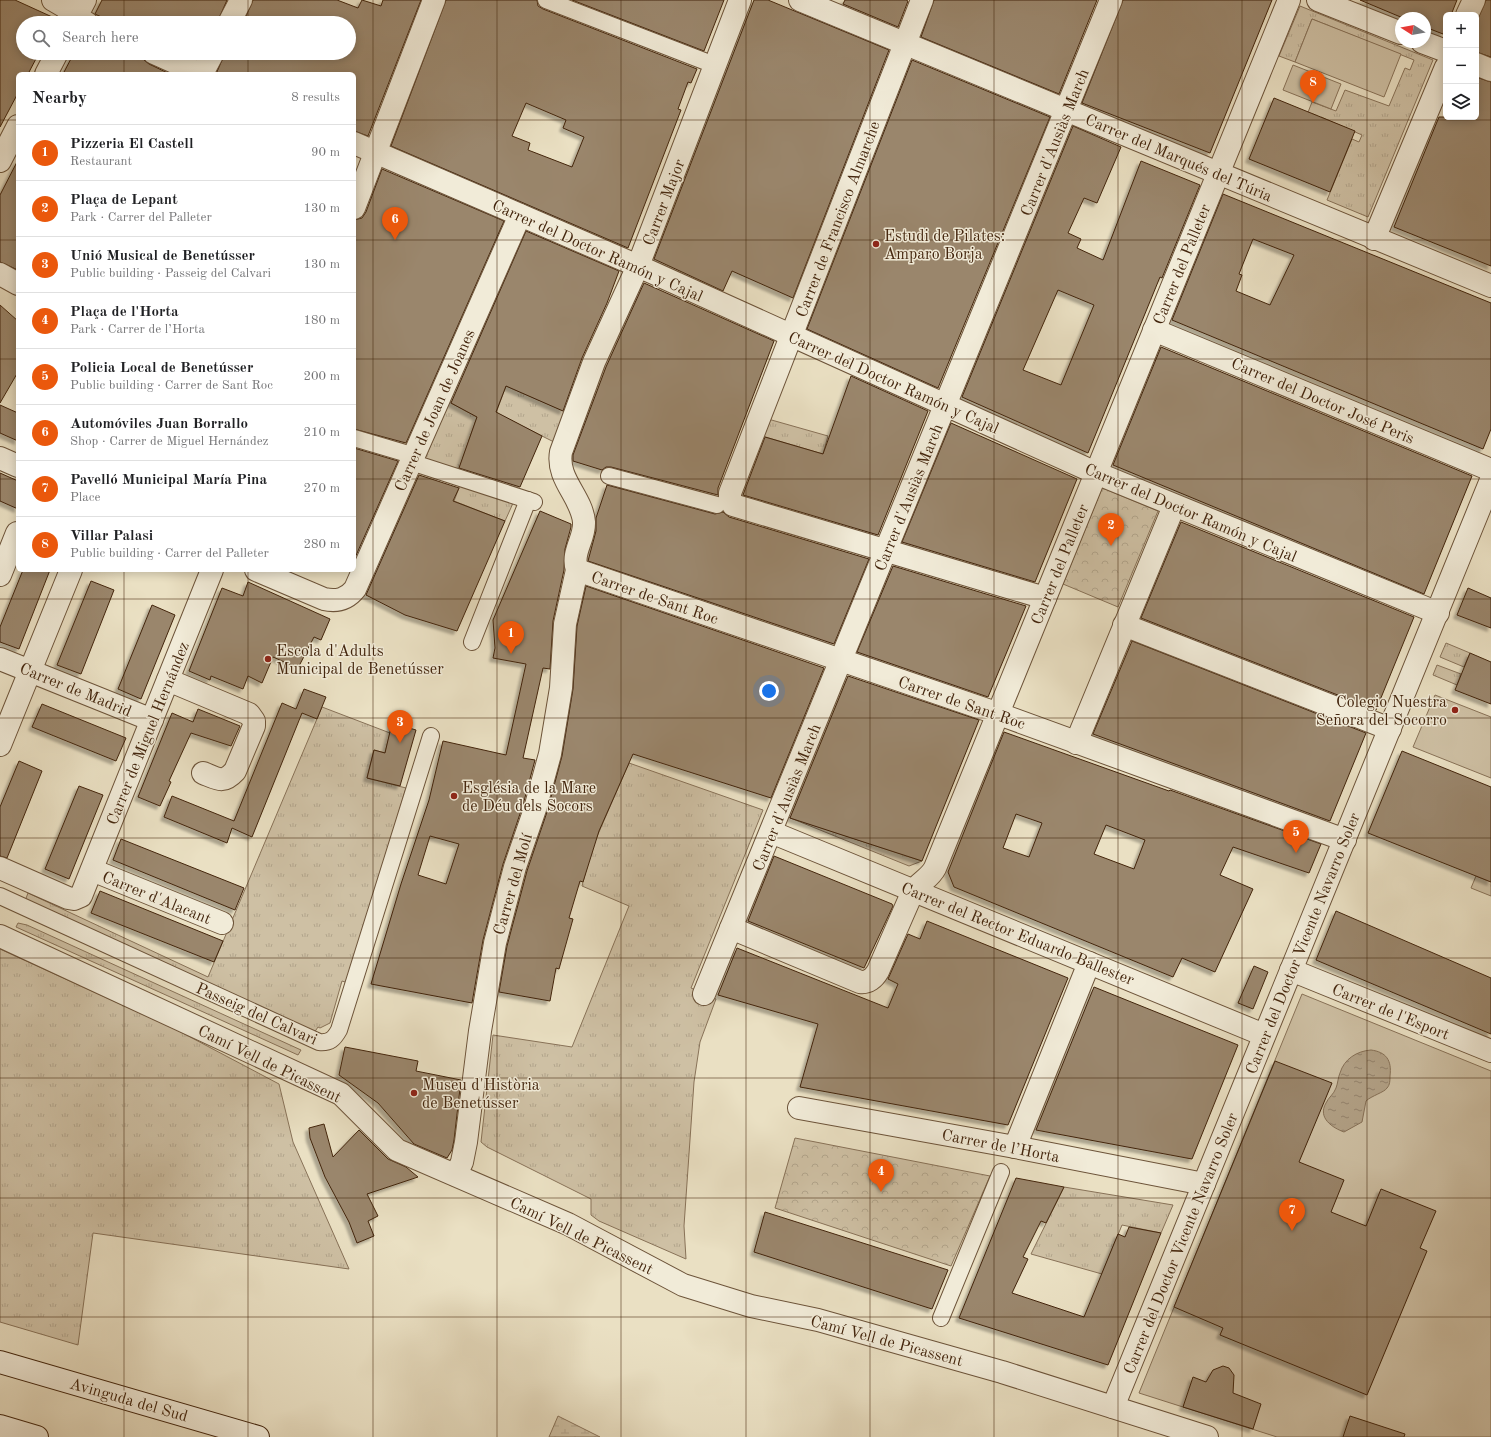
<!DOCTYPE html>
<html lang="en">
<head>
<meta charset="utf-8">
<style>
  body { margin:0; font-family:"Old Standard TT",serif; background:#f6f6f6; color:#202124 }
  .controls { position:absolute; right:12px; top:12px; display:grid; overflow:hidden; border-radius:6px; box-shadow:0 2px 10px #0003 }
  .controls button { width:36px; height:36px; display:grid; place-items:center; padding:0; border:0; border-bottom:1px solid #e0e0e0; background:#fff; color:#202124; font:20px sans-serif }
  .compass { position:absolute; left:1395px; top:12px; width:36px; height:36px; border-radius:50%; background:#fff; box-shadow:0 2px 10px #0003; rotate:281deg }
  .you { position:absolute; left:769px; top:691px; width:14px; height:14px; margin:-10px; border:3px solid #fff; border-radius:50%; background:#1a73e8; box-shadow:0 0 0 6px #1a73e833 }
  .badge { display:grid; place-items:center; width:26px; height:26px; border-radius:50%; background:#ea580c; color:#fff; font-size:13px; font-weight:700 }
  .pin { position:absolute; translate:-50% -33px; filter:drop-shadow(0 1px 2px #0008) }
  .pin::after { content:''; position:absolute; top:21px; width:14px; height:12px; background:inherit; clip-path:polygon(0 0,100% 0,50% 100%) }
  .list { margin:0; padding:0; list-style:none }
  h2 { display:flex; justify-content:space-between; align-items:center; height:52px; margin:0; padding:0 16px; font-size:17px }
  h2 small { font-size:13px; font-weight:400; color:#757577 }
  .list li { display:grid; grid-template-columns:26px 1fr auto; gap:12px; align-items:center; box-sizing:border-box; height:56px; padding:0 16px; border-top:1px solid #e0e0e0 }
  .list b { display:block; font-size:15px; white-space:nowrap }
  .list p { margin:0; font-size:13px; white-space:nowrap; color:#757577 }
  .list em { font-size:13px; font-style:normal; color:#757577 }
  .icon { flex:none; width:22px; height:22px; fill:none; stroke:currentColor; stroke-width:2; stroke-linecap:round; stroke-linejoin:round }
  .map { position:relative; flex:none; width:1491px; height:1437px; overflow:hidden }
  .search { position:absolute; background:#fff; box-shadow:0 2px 10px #0003; left:16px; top:16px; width:340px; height:44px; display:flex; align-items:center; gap:10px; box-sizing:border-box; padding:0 14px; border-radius:22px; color:#757577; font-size:15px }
  .panel { position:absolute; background:#fff; box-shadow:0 2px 10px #0003; left:16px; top:72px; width:340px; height:500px; border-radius:6px }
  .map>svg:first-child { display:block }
</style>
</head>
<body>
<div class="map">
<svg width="1491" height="1437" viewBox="0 0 1491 1437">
  <defs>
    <pattern id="grass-tufts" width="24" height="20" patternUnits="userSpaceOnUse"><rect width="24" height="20" fill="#cec0a4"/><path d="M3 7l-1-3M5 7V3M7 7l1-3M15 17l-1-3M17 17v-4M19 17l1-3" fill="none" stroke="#b2a58c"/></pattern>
    <pattern id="wetland-marsh" width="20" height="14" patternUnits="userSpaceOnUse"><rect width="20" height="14" fill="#cec0a4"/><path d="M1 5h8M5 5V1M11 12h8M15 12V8" fill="none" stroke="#b2a58c"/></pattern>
    <pattern id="park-crowns" width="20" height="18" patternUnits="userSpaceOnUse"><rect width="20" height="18" fill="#cec0a4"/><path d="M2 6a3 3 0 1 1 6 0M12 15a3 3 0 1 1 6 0" fill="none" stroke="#b2a58c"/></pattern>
    <pattern id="water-ripples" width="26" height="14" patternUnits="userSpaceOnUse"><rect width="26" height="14" fill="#b1a085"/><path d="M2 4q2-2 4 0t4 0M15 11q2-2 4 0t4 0" fill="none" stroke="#92826b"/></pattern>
    <filter id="shadow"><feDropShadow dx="-3.5" dy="3.5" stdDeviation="1" flood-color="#0004"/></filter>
  </defs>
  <rect width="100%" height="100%" fill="#eae0c3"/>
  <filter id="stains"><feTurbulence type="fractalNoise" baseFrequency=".005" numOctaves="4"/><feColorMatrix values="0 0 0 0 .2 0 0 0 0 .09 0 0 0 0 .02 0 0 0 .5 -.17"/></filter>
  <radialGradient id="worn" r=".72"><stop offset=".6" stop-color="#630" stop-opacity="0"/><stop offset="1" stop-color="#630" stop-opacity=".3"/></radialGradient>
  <g fill="url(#grass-tufts)" stroke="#887258">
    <polygon points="1300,6 1433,60 1368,217 1327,200 1352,139 1359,142 1362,135 1321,117 1312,138 1300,133 1312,102 1336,111 1345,90 1389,106 1405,68 1410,70 1414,60 1312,19 1295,62 1279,56"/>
    <polygon points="506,386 564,411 556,443 496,413"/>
    <polygon points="449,402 477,417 458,472 424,461"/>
    <polygon points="768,419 828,436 823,454 762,436"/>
    <polygon points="461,483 514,501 505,521 454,501"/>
    <polygon points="1446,643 1470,653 1464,667 1440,657"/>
    <polygon points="1437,665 1461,674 1457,685 1433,675"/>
    <polygon points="322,707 390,733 385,753 374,750 367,778 406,788 348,983 342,981 330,1023 320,1028 318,1027 314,1033 25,901 28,893 208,977"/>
    <polygon points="629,763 763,810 691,988 716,999 700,1042 694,1082 684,1226 686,1259 599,1221 591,1215 591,1199 487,1147 481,1142 493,1035 572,1047 629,906 582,886 592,848"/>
    <polygon points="788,817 922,861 909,866"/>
    <polygon points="1476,876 1491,882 1491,896 1471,888"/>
    <polygon points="18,923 27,925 301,1050 298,1055 16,927"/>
    <polygon points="0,949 175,1029 279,1084 293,1142 349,1269 93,1233 78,1345 0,1322"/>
    <polygon points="1064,1187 1173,1205 1161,1233 1122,1225 1102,1274 1031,1254"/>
  </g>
  <polygon fill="url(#wetland-marsh)" stroke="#887258" points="558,1416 600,1437 549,1437"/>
  <g fill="url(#park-crowns)" stroke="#887258">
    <polygon points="1102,488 1158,511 1118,607 1063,584"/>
    <polygon points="795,1138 990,1176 951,1266 775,1208"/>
  </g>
  <g fill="#cec0a4" stroke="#887258">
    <polygon points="1312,19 1401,54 1384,97 1295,62"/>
    <polygon points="1293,65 1341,84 1331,109 1283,90"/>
    <polygon points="1435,695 1491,717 1491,778 1413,747"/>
    <polygon points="1302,994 1491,1071 1491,1437 1277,1437 1139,1393"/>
  </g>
  <path fill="url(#water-ripples)" stroke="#856f55" d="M 1371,1050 C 1386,1052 1392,1060 1390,1076 C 1390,1080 1390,1085 1387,1088 C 1385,1092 1371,1096 1366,1101 L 1362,1122 L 1344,1132 C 1333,1128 1317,1118 1326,1103 C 1328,1098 1334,1094 1336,1088 C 1338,1083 1338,1077 1340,1073 C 1344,1059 1357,1051 1371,1050 Z"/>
  <g fill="#9a866c" stroke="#43250d" fill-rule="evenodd" filter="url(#shadow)">
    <polygon points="0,0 15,0 61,21 61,23 23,23 23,53 39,53 28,74 18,74 18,93 0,127"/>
    <polygon points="102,0 227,0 217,23 114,23 95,14"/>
    <polygon points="253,0 337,0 358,8 362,0 381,6 383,0 421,0 368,136 354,131 354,74 216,74 225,53 349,53 349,23 243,23"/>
    <path d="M 446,0 L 537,0 L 538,6 L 543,9 L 697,69 L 691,83 L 688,82 L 678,109 L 681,110 L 628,248 L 391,146 ZM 526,103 L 566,120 L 563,128 L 584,137 L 572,167 L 528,150 L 530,143 L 512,136 Z"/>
    <polygon points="572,0 724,0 704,51"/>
    <polygon points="754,0 768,0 889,50 793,298 732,271 723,291 654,259"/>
    <polygon points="845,0 906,0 908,1 898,27 843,4"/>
    <polygon points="934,0 1097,0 1059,94 921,37"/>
    <polygon points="1123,0 1272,0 1210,153 1082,103"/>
    <polygon points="1360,0 1457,0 1451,15 1446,15 1446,26 1443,34 1425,27 1425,18 1403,18"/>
    <polygon points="1486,0 1491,0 1491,57 1476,52 1476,23"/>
    <polygon points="74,53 142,53 144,60 149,64 170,74 63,74"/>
    <polygon points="912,60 1050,117 938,388 807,329"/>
    <polygon points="1476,77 1491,82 1491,266 1394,227 1439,117 1476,117"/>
    <polygon points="1274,98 1355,131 1330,192 1249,159"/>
    <path d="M 1073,126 L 1121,147 L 1097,203 L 1084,198 L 1068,233 L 1081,239 L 1077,248 L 1103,260 L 1141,161 L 1200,185 L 1162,278 L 1160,277 L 1088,453 L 962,397 ZM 1058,290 L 1094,305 L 1061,385 L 1023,370 Z"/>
    <polygon points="18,160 18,270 0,262 0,195"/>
    <polygon points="382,169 504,221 406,443 354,429 354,220 362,218 366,212"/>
    <path d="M 1223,194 L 1491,303 L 1491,429 L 1483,449 L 1172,320 ZM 1253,239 L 1294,255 L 1270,305 L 1236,291 L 1242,275 L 1239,274 Z"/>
    <polygon points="526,231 619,271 607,303 582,358 563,411 506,386 496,412 542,436 520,487 459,468 477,417 451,403"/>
    <polygon points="644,283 774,341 718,488 718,495 611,467 606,467 602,470 573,461 573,455 606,367"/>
    <polygon points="0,305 18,321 18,372 0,403"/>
    <polygon points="1161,347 1472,476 1424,594 1113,465"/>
    <polygon points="851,376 928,411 878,535 743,495 765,437 823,454"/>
    <polygon points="0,405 18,413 18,441 0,433"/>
    <polygon points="951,423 1077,479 1035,582 902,542"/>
    <polygon points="354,448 398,461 354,560"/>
    <polygon points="0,473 18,481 18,509 0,501"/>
    <polygon points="419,475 459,488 453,501 505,521 457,631 405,615 366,595"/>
    <polygon points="607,485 715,514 723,512 729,517 869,559 834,644 588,561 596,531 596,518"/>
    <path d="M 540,511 L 571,524 L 571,527 L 565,549 L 564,570 L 553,621 L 550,669 L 543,668 L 523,758 L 535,760 L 523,805 L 503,864 L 483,940 L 472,1003 L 371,984 L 401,884 L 429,800 L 443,741 L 506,755 L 526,664 L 493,658 L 495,648 L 493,620 ZM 430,836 L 459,844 L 446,884 L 418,875 Z"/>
    <polygon points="1181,522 1414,617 1376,710 1141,618"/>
    <polygon points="893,566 1026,606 988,697 857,652"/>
    <polygon points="23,570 50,570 19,649 0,642 0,627"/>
    <polygon points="91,581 114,590 81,674 57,665"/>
    <polygon points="248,582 330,619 321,640 314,637 298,668 273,657 262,683 248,676 243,689 211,676 210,680 189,671 222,588 243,596"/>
    <polygon points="586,586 824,668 771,798 633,754 599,831 583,882 580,881 569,918 573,919 559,969 556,968 550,1001 499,992 507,946 527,871 547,812 562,756 573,689 577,626"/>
    <polygon points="1468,588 1491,598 1491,628 1457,615"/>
    <polygon points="152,605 175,615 141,699 118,689"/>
    <polygon points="1132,641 1366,733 1330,821 1093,734"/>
    <polygon points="1470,653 1491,662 1491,704 1455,690"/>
    <polygon points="848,676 979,720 922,861 790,818"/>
    <polygon points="304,689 326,697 317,719 302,713 252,837 232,828 227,843 164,817 172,796 234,821 282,703 296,709"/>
    <polygon points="42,704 126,738 116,761 32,727"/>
    <polygon points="198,709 240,726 231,746 191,733 169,781 171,782 160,806 138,797 172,713 193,722"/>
    <polygon points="392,723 416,730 400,786 367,778 374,750 385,753"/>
    <path d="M 1004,732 L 1169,791 L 1170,790 L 1321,844 L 1309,873 L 1233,847 L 1220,875 L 1253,889 L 1215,972 L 1182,958 L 1173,977 L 954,887 L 948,872 ZM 1016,814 L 1042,823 L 1029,857 L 1003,848 ZM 1106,825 L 1145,840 L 1134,869 L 1094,854 Z"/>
    <polygon points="1402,751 1491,787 1491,882 1368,833"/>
    <polygon points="19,761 42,771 7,858 0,856 0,807"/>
    <polygon points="79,786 103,795 69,879 45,869"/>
    <polygon points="121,839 244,888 235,910 113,860"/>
    <polygon points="774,856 892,904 893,906 864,968 748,921"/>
    <polygon points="100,891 223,941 214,962 91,913"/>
    <polygon points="1336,911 1491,978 1491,1034 1316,960"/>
    <polygon points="927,921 1068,978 1008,1125 800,1087 818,1024 718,995 737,948 888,1008 898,984 888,979 908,934 920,939"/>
    <polygon points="1254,966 1268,972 1253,1009 1238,1003"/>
    <polygon points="1094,987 1238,1045 1192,1159 1036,1130"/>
    <polygon points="345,1047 418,1061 416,1071 461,1080 454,1140 452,1150 447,1158 414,1144 378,1103 339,1075"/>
    <polygon points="1275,1061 1332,1083 1299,1162 1344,1180 1331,1212 1366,1226 1381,1189 1436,1211 1420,1248 1427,1251 1367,1395 1220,1335 1223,1328 1174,1307"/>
    <polygon points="324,1124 333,1157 359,1130 388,1159 406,1167 418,1177 367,1194 378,1216 368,1221 374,1236 357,1243 349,1222 325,1177 310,1138 309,1128"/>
    <polygon points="1016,1178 1064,1187 1046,1223 1041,1221 1023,1257 1028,1259 1012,1293 1084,1317 1118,1234 1125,1237 1129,1227 1161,1233 1108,1365 959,1318"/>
    <polygon points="765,1212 948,1270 932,1309 754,1252"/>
    <polygon points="1223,1366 1229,1368 1234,1375 1233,1393 1261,1404 1253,1429 1183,1407 1193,1377 1206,1382 1213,1370"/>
    <polygon points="1350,1416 1405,1434 1404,1437 1343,1437"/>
  </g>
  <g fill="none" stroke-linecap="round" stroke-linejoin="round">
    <g stroke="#6d543a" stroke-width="18">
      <g id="pedestrian">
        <polyline points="546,0 704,61"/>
        <polyline points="354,438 408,454"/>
        <polyline points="420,465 534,502"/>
        <polyline points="609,476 717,505"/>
        <polyline points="472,642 528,500"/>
        <path d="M 0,896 L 319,1042 C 330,1043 334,1039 339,1030 L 431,736"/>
        <polyline points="941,1318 1001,1172"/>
      </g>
    </g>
    <g stroke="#6d543a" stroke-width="24">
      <g id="minor">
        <polyline points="53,0 65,7 75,18 87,23"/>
        <polyline points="800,0 1491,286"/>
        <polyline points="922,0 730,493 730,498 733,505 1045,598"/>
        <polyline points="1318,0 1401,33"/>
        <polyline points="1467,15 1474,0"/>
        <polyline points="229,23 241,0"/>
        <polyline points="1422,42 1446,51"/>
        <polyline points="154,53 201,74"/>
        <polyline points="1476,64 1491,70"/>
        <polyline points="202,74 213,53"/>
        <polyline points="354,143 638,266 1096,473 1438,613"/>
        <polyline points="354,208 434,0"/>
        <polyline points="1374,239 1446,67"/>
        <polyline points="0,274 18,284"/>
        <polyline points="1154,330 1491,470"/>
        <polyline points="0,458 18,466"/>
        <path d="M 256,570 L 324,599 C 337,602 347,599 355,589 L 520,215"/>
        <polyline points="577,570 999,714 1345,840"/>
        <polyline points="0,575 17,533"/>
        <polyline points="1124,625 1390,729"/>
        <polyline points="0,659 152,720"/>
        <path d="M 168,680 L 249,714 L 254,721 L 254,726 L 235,771 C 223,784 218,779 203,773"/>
        <polyline points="1076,743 1174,506"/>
        <polyline points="0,745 71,570"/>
        <polyline points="771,832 1264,1035"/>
        <polyline points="0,868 68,898 74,899 81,896 212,570"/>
        <polyline points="92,870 222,923"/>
        <path d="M 731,928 L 860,982 C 868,983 874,978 878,971 L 913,891 C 920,882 930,878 935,868 L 1289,0"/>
        <polyline points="1291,970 1491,1051"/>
        <polyline points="704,994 1111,0"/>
        <polyline points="799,1108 1015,1147 1204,1184"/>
        <polyline points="1015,1147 1089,963"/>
        <path d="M 456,1175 L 462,1162 L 466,1142 L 480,1031 L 495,943 L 515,867 L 535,809 L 550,754 L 561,688 L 565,624 L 577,570 C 571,552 585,539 584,522 C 582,497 556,479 561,452 L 594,362 L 638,266 L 740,0"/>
        <polyline points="1113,1407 1491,480"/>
      </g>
    </g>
    <g stroke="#6d543a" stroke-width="24">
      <g id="tertiary">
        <polyline points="73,23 85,0"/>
        <polyline points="46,74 57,53"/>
        <polyline points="0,161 18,126"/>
        <polyline points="0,936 341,1094 397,1150 568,1224 683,1285 751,1306 818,1320 1002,1372 1207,1437"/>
      </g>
    </g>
    <g stroke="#43250d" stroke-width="24">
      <g id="secondary">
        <polyline points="0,1362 258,1437"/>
        <polyline points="0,1426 37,1437"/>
      </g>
    </g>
    <use href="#pedestrian" stroke="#f1ebd8" stroke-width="16"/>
    <use href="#minor" stroke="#f1ebd8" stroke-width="22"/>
    <use href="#tertiary" stroke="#f1ebd8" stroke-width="22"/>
    <use href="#secondary" stroke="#f1ebd8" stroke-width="22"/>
  </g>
  <path fill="none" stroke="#43250d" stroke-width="1" stroke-opacity="0.55" d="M 124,0 L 124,23M 248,0 L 248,23M 373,0 L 373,1437M 497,0 L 497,1437M 621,0 L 621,1437M 746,0 L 746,1437M 870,0 L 870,1437M 994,0 L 994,1437M 1118,0 L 1118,1437M 1242,0 L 1242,1437M 1367,0 L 1367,1437M 124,53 L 124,74M 248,53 L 248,74M 0,120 L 18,120M 354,120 L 1491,120M 0,240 L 18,240M 354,240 L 1491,240M 0,359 L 18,359M 354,359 L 1491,359M 0,479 L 18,479M 354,479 L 1491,479M 124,570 L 124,1437M 248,570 L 248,1437M 0,599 L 1491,599M 0,718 L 1491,718M 0,838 L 1491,838M 0,958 L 1491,958M 0,1078 L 1491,1078M 0,1198 L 1491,1198M 0,1317 L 1491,1317"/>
  <g fill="#8f2418" stroke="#f1ebd8" stroke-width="1.5">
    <circle cx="876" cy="244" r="4"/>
    <circle cx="268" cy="659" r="4"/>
    <circle cx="1455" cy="710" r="4"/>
    <circle cx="454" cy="796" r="4"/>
    <circle cx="414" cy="1093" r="4"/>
  </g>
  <g text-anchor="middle" stroke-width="3" stroke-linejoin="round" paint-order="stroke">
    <g font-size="16" fill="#43250d" stroke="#f1ebd8">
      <text transform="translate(1054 142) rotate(-68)" y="6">Carrer d'Ausiàs March</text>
      <text transform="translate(1179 157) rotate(23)" y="6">Carrer del Marqués del Túria</text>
      <text transform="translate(663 202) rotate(-69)" y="6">Carrer Major</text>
      <text transform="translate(837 219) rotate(-69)" y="6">Carrer de Francisco Almarche</text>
      <text transform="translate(598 250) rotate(24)" y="6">Carrer del Doctor Ramón y Cajal</text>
      <text transform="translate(1181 264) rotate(-68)" y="6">Carrer del Palleter</text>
      <text transform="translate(894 382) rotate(24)" y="6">Carrer del Doctor Ramón y Cajal</text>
      <text transform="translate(1323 400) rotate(23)" y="6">Carrer del Doctor José Peris</text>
      <text transform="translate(434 410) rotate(-66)" y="6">Carrer de Joan de Joanes</text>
      <text transform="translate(908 497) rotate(-68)" y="6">Carrer d'Ausiàs March</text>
      <text transform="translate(1191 512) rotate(23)" y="6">Carrer del Doctor Ramón y Cajal</text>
      <text transform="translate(1059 564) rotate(-68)" y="6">Carrer del Palleter</text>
      <text transform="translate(655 597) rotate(19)" y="6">Carrer de Sant Roc</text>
      <text transform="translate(76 689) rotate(22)" y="6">Carrer de Madrid</text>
      <text transform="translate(962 702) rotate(19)" y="6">Carrer de Sant Roc</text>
      <text transform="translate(147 733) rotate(-68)" y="6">Carrer de Miguel Hernández</text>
      <text transform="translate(786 797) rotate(-68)" y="6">Carrer d'Ausiàs March</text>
      <text transform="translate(512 884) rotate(-74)" y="6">Carrer del Molí</text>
      <text transform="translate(157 897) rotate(22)" y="6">Carrer d'Alacant</text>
      <text transform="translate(1018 933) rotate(22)" y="6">Carrer del Rector Eduardo Ballester</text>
      <text transform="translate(1302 943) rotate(-68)" y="6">Carrer del Doctor Vicente Navarro Soler</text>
      <text transform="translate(1391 1011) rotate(22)" y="6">Carrer de l'Esport</text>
      <text transform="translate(257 1013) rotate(24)" y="6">Passeig del Calvari</text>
      <text transform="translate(270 1063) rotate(26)" y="6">Camí Vell de Picassent</text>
      <text transform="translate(1001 1145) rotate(11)" y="6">Carrer de l’Horta</text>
      <text transform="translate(582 1235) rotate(26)" y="6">Camí Vell de Picassent</text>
      <text transform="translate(1180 1243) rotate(-68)" y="6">Carrer del Doctor Vicente Navarro Soler</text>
      <text transform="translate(887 1340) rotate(15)" y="6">Camí Vell de Picassent</text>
      <text transform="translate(129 1399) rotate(16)" y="6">Avinguda del Sud</text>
    </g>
    <g font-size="16" fill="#43250d" stroke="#f1ebd8" text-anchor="start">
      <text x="884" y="241">Estudi de Pilates:<tspan x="884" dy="18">Amparo Borja</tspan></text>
      <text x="276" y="656">Escola d'Adults<tspan x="276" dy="18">Municipal de Benetússer</tspan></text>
      <text x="1447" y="707" text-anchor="end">Colegio Nuestra<tspan x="1447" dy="18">Señora del Socorro</tspan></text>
      <text x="462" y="793">Església de la Mare<tspan x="462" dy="18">de Déu dels Socors</tspan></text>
      <text x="422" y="1090">Museu d'Història<tspan x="422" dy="18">de Benetússer</tspan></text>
    </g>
  </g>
  <rect width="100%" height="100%" filter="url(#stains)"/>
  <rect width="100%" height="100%" fill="url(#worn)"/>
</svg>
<div class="controls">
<button>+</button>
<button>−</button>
<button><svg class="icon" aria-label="layers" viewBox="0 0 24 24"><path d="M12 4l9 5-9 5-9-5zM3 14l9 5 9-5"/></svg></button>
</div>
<svg class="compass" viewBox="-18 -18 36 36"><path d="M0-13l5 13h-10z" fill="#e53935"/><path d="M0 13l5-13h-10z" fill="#757577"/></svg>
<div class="you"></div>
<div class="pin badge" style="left:511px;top:654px">1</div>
<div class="pin badge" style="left:1111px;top:546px">2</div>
<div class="pin badge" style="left:400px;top:743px">3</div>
<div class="pin badge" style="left:881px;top:1192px">4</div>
<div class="pin badge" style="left:1296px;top:853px">5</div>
<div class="pin badge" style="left:395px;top:240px">6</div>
<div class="pin badge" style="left:1292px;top:1231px">7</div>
<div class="pin badge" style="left:1313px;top:103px">8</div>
<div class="search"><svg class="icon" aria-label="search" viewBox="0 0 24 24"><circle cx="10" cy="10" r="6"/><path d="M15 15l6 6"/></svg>Search here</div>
<section class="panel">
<h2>Nearby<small>8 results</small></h2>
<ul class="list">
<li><span class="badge">1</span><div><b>Pizzeria El Castell</b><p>Restaurant</p></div><em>90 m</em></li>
<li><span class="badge">2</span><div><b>Plaça de Lepant</b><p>Park · Carrer del Palleter</p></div><em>130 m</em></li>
<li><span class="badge">3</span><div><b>Unió Musical de Benetússer</b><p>Public building · Passeig del Calvari</p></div><em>130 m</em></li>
<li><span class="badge">4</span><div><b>Plaça de l'Horta</b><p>Park · Carrer de l’Horta</p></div><em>180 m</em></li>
<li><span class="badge">5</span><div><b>Policia Local de Benetússer</b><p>Public building · Carrer de Sant Roc</p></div><em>200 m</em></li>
<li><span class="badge">6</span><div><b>Automóviles Juan Borrallo</b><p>Shop · Carrer de Miguel Hernández</p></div><em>210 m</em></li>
<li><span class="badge">7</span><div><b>Pavelló Municipal María Pina</b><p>Place</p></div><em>270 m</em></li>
<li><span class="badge">8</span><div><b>Villar Palasi</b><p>Public building · Carrer del Palleter</p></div><em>280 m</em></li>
</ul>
</section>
</div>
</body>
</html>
